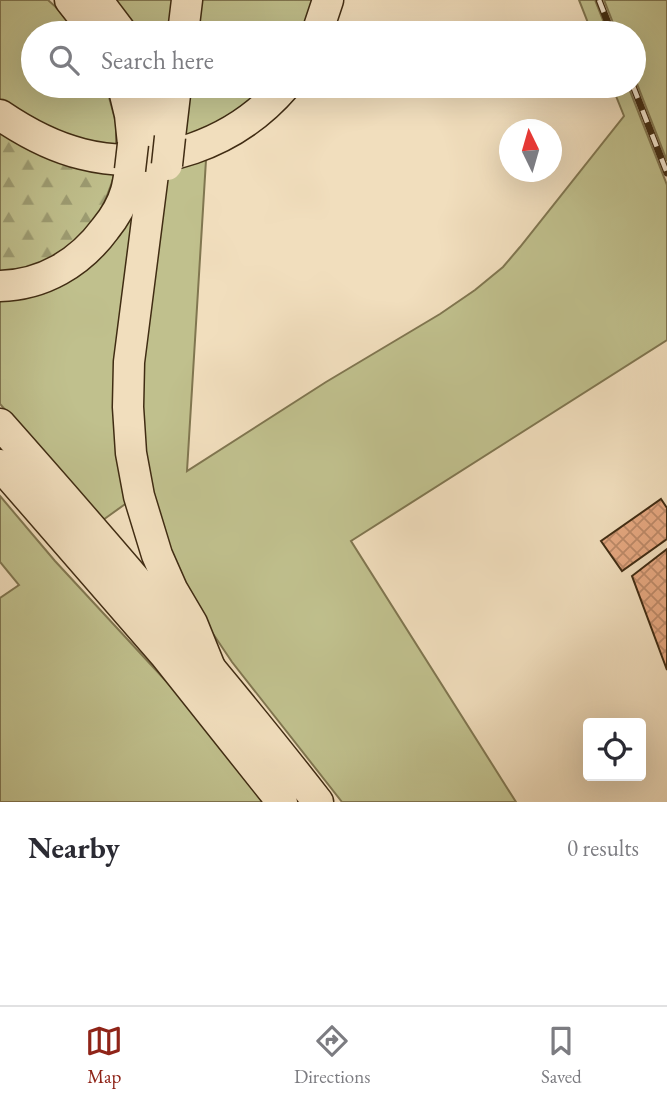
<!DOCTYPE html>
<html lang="en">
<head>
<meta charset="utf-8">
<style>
  body { margin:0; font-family:"EB Garamond",serif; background:#f7f7f7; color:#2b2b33 }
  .controls { position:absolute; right:21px; bottom:21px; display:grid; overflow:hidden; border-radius:7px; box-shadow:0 7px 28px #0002 }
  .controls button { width:63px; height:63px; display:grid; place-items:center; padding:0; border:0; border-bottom:2px solid #e1e1e2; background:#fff; color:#2b2b33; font:35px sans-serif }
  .compass { position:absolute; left:499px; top:119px; width:63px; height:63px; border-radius:50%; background:#fff; box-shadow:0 7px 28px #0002; rotate:355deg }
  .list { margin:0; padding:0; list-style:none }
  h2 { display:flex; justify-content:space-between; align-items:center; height:91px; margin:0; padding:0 28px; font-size:30px }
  h2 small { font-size:23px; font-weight:400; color:#7c7c81 }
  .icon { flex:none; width:38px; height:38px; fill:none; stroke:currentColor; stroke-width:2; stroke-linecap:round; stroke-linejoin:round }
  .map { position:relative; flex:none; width:667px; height:802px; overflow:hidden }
  .search { position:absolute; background:#fff; box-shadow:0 7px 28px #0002; left:21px; right:21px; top:21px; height:77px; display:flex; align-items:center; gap:18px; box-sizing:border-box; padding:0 24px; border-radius:38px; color:#7c7c81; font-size:26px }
  .sheet { height:203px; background:#fff }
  nav { display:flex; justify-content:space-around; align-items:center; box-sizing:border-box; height:98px; border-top:2px solid #e1e1e2; background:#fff; font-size:19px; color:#7c7c81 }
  nav a { display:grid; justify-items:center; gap:4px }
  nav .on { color:#8f2418 }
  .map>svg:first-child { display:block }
</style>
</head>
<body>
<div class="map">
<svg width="667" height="802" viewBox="0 0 667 802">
  <defs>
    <pattern id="forest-firs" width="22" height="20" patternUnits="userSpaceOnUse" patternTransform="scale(1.75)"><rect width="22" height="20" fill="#c0c08d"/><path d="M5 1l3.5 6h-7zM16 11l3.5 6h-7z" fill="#9d9c72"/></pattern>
    <pattern id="building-cross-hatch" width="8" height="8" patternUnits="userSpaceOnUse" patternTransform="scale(1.75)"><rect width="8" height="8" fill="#e7a982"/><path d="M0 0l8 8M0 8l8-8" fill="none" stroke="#bd8a69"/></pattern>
  </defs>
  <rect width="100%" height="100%" fill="#f1debd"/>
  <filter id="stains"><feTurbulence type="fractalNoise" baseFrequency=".00286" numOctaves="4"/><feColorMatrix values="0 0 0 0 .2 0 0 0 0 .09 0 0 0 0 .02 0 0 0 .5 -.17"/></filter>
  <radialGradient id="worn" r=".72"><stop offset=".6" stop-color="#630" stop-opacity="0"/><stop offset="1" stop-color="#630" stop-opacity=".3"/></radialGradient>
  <g fill="#c0c08d" stroke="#807650" stroke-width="2">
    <polygon points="0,0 48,0 58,9 79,33 33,33 33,86 106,86 116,123 116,147 46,130 0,102"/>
    <polygon points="115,0 328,0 317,33 135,33"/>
    <polygon points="579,0 595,0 608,33 592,33"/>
    <polygon points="604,0 667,0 667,161 634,76 634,33 617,33"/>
    <polygon points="157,86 285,86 271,102 206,160 187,471 326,382 440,314 475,290 503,267 520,247 624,116 612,86 628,86 667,185 667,340 351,541 516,802 342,802 232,662 195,607 171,563 149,494 137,397"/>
    <polygon points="134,198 138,199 119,322 114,386 128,502 103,520 0,404 0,297 30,295 66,283 91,265 120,235"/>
    <polygon points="0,496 55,561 203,721 268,802 0,802 0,598 19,585 0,562"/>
  </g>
  <path fill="url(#forest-firs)" stroke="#807650" stroke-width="2" d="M 0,130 L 116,169 C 105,208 90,240 52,259 C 46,262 39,266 32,268 C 22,270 11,271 0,273 Z"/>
  <g fill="url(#building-cross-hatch)" stroke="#402c13" stroke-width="2">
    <polygon points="661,499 667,508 667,539 622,571 601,541"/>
    <polygon points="667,549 667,670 632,576"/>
  </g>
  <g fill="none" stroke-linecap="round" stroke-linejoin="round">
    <g stroke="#402c13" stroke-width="33">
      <g id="highway">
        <polyline points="70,0 96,33"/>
        <polyline points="97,0 122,33"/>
        <polyline points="183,33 187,0"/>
        <polyline points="317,33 328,0"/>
        <polyline points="123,86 130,115 133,144"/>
        <polyline points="145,86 152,113 154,141"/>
        <path d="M 0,115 C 25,132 53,147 82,154 C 156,173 236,143 285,86"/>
        <polyline points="170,137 176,86"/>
        <polyline points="154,166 129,362 128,407 131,453 139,496 157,555 172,589 192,623 211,670"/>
        <path d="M 0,286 C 43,285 80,263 105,229 C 114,218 122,205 126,191 C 128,184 129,177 130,170"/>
        <path d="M 0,424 C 109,547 217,672 318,802"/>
        <polyline points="0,465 165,655 282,802"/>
      </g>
    </g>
    <use href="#highway" stroke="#f1debd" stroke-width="30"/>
    <g stroke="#402c13" stroke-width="7">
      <g id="rail">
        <polyline points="599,0 612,33"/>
        <polyline points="633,86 667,173"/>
      </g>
    </g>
    <use href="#rail" stroke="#f6ead4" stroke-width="4.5" stroke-dasharray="13" stroke-linecap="butt"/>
    <g stroke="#402c13" stroke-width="33" stroke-linecap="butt">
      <g id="highway-bridge">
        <polyline points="167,165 170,137"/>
        <polyline points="130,170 133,144"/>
      </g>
    </g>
    <use href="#highway-bridge" stroke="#f1debd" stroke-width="30"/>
  </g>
  <rect width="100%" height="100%" filter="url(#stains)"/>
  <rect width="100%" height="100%" fill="url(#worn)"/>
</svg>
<div class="controls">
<button><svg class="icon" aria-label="locate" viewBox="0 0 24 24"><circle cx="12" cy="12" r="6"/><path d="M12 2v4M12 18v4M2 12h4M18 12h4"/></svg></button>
</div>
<svg class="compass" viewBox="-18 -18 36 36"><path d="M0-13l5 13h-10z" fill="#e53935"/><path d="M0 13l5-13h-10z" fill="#7c7c81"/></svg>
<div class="search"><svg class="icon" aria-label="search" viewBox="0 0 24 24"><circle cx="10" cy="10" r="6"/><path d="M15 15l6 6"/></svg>Search here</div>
</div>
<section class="sheet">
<h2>Nearby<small>0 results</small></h2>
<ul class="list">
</ul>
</section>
<nav>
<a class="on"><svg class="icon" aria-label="map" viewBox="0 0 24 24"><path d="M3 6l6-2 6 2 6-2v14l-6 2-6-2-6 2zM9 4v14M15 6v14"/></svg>Map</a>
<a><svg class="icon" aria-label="directions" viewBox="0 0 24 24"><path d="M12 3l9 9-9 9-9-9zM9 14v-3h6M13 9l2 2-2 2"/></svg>Directions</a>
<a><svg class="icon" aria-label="saved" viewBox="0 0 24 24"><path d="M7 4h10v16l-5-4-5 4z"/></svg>Saved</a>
</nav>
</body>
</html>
